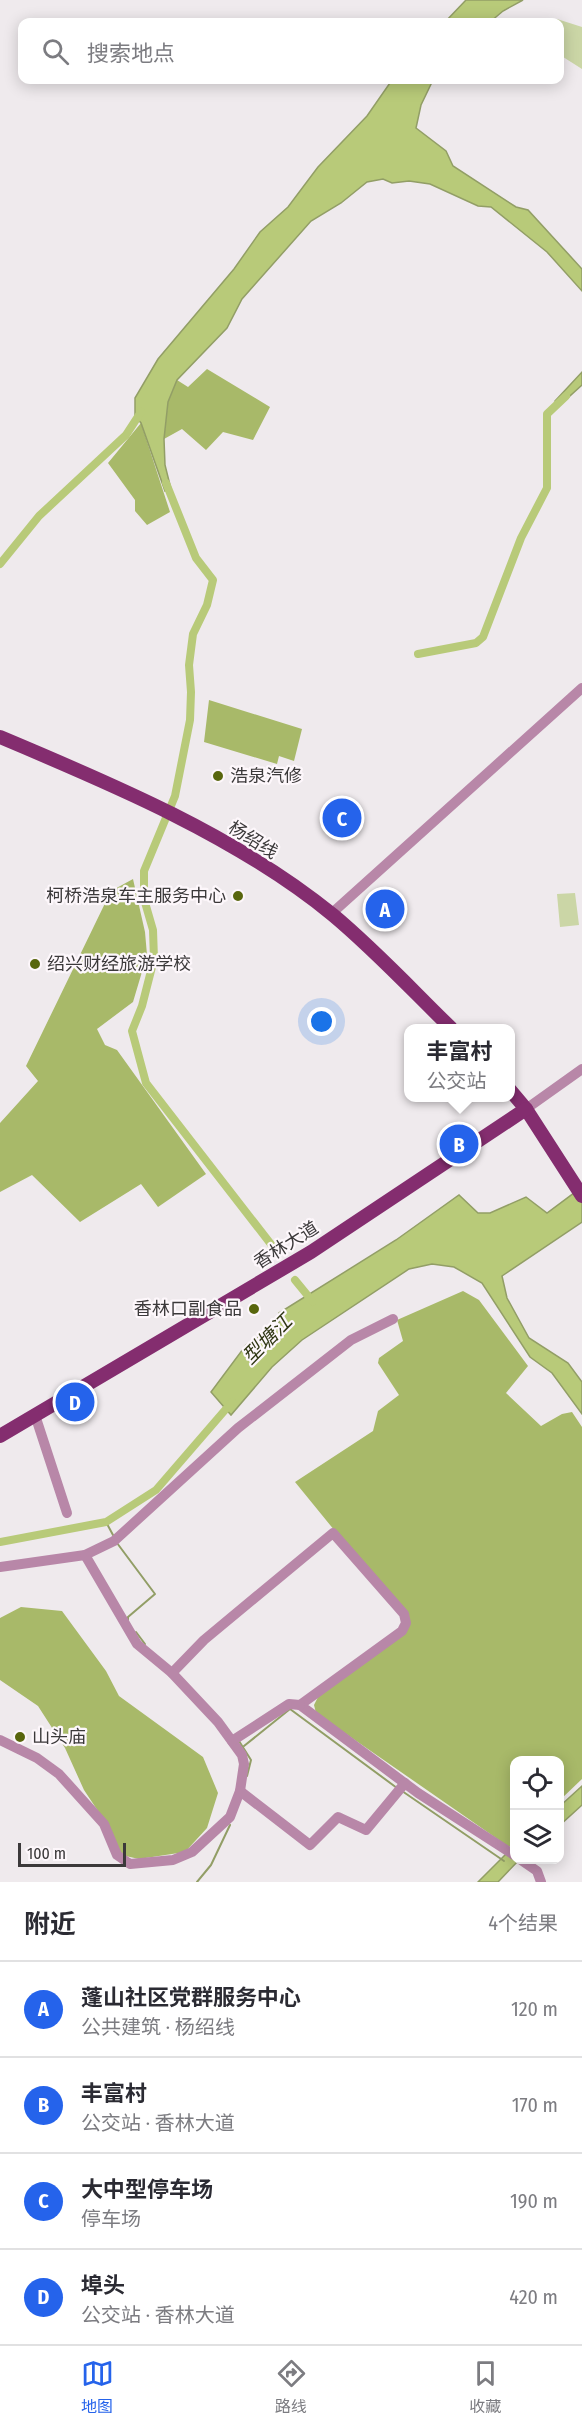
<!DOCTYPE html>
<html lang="zh">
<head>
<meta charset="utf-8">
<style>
  body { margin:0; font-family:"Fira Sans Condensed","Noto Sans SC",sans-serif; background:#f2f2f3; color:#2b2b33 }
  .controls { position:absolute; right:18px; bottom:18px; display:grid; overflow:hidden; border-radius:12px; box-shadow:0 3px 15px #0003 }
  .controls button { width:54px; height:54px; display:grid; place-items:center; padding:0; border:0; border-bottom:2px solid #e1e1e2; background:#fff; color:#2b2b33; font:30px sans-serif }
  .scale { position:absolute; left:18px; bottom:15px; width:108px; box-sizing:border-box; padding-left:6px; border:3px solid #3b393a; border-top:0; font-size:16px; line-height:21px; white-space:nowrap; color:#3b393a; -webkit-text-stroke:4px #fdf7fb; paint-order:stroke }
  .you { position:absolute; left:322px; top:1022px; width:21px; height:21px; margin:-15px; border:4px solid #fff; border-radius:50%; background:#1a73e8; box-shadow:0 0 0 9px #1a73e833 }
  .badge { display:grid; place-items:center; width:39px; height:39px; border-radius:50%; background:#2563eb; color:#fff; font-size:20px; font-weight:700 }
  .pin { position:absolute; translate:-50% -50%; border:3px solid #fff; box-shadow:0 2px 6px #0006 }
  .popup { position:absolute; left:404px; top:1024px; width:111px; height:78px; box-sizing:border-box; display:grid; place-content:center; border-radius:12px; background:#fff; filter:drop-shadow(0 2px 4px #0005); font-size:20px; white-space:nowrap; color:#7c7c81 }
  .popup b { font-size:22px; color:#2b2b33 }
  .popup::after { content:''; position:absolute; left:50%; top:100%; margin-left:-12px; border:12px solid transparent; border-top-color:#fff }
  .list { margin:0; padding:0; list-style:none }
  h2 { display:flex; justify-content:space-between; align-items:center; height:78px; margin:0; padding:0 24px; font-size:26px }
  h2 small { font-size:20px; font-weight:400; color:#7c7c81 }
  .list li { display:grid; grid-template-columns:39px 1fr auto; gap:18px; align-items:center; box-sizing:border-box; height:96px; padding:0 24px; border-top:2px solid #e1e1e2 }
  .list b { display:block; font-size:22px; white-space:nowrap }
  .list p { margin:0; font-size:20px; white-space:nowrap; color:#7c7c81 }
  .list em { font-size:20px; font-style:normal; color:#7c7c81 }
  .icon { flex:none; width:33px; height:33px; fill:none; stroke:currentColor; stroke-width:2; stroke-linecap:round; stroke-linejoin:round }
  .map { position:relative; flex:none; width:582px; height:1882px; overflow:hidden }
  .search { position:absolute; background:#fff; box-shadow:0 3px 15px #0003; left:18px; right:18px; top:18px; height:66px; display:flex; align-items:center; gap:15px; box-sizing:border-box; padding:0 21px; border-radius:12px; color:#7c7c81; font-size:22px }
  .sheet { height:462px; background:#fff }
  nav { display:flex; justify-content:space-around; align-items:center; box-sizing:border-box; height:84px; border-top:2px solid #e1e1e2; background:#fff; font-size:16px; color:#7c7c81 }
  nav a { display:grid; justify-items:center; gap:3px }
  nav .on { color:#2563eb }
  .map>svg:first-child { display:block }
</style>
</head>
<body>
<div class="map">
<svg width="582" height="1882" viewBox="0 0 582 1882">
  <rect width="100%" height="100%" fill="#efeaed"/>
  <g fill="#cbd6a6">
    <polygon points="533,19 557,19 582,27 582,69 560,55 560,22 524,22"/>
    <polygon points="575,893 579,925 560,927 557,894"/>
  </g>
  <g fill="#a8b969">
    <polygon points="207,369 270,407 253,440 223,432 206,450 182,429 164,439 168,402 177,380 188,387"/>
    <polygon points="141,423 170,512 147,525 135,511 135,500 108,463"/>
    <polygon points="209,700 302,729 294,761 279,756 277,764 204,742"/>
    <polygon points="133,879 145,932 147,955 133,1002 97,1029 105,1045 117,1050 206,1174 158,1207 141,1184 80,1222 32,1175 0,1192 0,1123 38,1081 26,1066 111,891"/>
    <polygon points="463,1291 479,1300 528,1366 506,1393 541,1426 562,1414 572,1412 582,1427 582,1779 560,1800 560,1760 514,1760 514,1842 509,1847 316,1713 314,1705 318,1697 410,1623 295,1482 373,1431 378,1411 399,1395 378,1363 379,1358 403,1341 397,1320"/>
    <polygon points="21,1607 62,1611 106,1671 119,1696 203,1757 218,1793 207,1828 185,1852 139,1859 121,1855 106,1823 84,1790 65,1748 38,1706 0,1680 0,1618"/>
  </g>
  <g fill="#b8ca79" stroke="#929e66" stroke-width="1.5">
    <polygon points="466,0 523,0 503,11 490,22 445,22"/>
    <polygon points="392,80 433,80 421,105 416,128 446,151 453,166 516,207 528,210 582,269 582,291 547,252 491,207 478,206 430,184 409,181 392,183 383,179 367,182 341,203 311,221 242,299 227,328 177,380 168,402 164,439 165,465 171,489 165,491 141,423 135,416 135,398 158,359 234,269 260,232 288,207 318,167 367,116"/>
    <polygon points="582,372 582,385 561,404 555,401"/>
    <polygon points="582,1187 582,1222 502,1276 507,1298 529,1338 568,1363 582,1382 582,1414 552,1373 530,1357 482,1283 454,1267 432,1264 409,1269 302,1340 272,1367 231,1415 211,1392 246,1345 279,1323 279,1313 396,1240 459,1195 478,1213 490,1213 526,1197 547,1213"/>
    <polygon points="582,1786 582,1805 560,1825 560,1806"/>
    <polygon points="514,1846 514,1860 519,1860 498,1882 478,1882"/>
  </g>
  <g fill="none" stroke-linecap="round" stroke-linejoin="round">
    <g stroke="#929e66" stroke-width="2">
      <polyline points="106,1522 113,1535"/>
      <polyline points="117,1543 155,1594 128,1617 128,1620"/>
      <polyline points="136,1632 145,1644"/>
      <polyline points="239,1741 251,1760 247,1776"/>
      <polyline points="244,1746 290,1709 397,1788"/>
      <polyline points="402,1791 504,1861"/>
      <polyline points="197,1882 211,1865 230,1825"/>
    </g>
    <g stroke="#b8ca79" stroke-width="8">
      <polyline points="166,483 196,558 213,580 207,605 193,634 189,665 191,692 190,720 175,796 144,871 144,899 153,930 154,959 142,1006 132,1031 146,1083 277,1252"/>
      <polyline points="0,564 39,516 126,435 141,412"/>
      <polyline points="418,654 476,643 483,637 521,538 547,488 547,414 566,396"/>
      <polyline points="295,1280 313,1302"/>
      <polyline points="0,1542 106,1522 156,1490 232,1402"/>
    </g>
    <g stroke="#b887a8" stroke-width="10">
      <polyline points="331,914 582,688"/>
      <polyline points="526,1109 582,1069"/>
      <polyline points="35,1415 67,1513"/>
      <polyline points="0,1567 85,1555 114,1541 238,1428 351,1340 393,1319"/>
      <polyline points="172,1673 204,1640 333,1533 404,1614 406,1623 402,1631 300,1705 418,1793 514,1855"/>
      <polyline points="0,1740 37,1758 59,1774 104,1824 117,1855 130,1864 173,1860 192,1852 230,1817 240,1791 244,1764 242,1755 218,1722 172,1673 137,1644 85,1555"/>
      <polyline points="232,1741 289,1704 300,1705"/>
      <polyline points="240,1791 310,1845 338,1817 366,1830 405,1783"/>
      <polyline points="521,1860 537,1871 541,1882"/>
    </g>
    <g stroke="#842d6f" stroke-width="14">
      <path d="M 0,737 C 112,784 238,837 333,915 C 375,950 412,990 451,1028"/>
      <polyline points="510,1090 526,1109 582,1196"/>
      <polyline points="0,1436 311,1252 526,1109"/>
    </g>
  </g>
  <g fill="#58660d" stroke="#fdf7fb" stroke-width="2">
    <circle cx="218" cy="776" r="6"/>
    <circle cx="238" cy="896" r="6"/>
    <circle cx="35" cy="964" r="6"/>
    <circle cx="254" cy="1309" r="6"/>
    <circle cx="20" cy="1737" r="6"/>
  </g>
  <g text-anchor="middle" stroke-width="4.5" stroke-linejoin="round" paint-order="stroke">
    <g font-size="18" fill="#3b393a" stroke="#fdf7fb" text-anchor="start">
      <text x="230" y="782">浩泉汽修</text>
      <text x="226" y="902" text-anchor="end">柯桥浩泉车主服务中心</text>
      <text x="47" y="970">绍兴财经旅游学校</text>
      <text x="242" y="1315" text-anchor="end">香林口副食品</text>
      <text x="32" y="1743">山头庙</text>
    </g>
    <g font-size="18" fill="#3b393a" stroke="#fdf7fb">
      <text transform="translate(253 840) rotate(32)" y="6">杨绍线</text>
      <text transform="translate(286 1245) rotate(-32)" y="6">香林大道</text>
    </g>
    <g font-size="20" font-style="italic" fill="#303714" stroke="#fdf7fb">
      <text transform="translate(267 1339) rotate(-45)" y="7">型塘江</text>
    </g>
  </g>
</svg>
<div class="controls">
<button><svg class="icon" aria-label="locate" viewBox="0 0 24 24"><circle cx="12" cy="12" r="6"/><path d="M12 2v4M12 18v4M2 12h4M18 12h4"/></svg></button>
<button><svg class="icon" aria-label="layers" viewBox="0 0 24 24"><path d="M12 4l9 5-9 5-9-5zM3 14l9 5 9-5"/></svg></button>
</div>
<div class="scale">100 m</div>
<div class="you"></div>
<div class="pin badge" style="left:385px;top:909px">A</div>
<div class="pin badge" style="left:459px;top:1144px">B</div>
<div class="popup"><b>丰富村</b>公交站</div>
<div class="pin badge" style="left:342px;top:818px">C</div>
<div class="pin badge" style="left:75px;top:1402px">D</div>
<div class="search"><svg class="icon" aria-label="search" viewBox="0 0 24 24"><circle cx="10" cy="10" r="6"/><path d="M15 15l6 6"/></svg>搜索地点</div>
</div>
<section class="sheet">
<h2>附近<small>4个结果</small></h2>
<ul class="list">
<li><span class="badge">A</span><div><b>蓬山社区党群服务中心</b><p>公共建筑 · 杨绍线</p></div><em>120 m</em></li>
<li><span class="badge">B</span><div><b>丰富村</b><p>公交站 · 香林大道</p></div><em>170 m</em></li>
<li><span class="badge">C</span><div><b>大中型停车场</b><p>停车场</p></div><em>190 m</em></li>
<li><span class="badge">D</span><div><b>埠头</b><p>公交站 · 香林大道</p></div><em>420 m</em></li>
</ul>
</section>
<nav>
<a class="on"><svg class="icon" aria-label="map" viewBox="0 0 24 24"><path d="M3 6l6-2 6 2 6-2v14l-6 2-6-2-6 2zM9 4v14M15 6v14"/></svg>地图</a>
<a><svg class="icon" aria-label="directions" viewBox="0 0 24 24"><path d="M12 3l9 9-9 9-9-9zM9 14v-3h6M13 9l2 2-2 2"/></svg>路线</a>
<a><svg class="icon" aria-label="saved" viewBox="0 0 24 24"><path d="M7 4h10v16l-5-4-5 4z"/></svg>收藏</a>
</nav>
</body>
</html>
